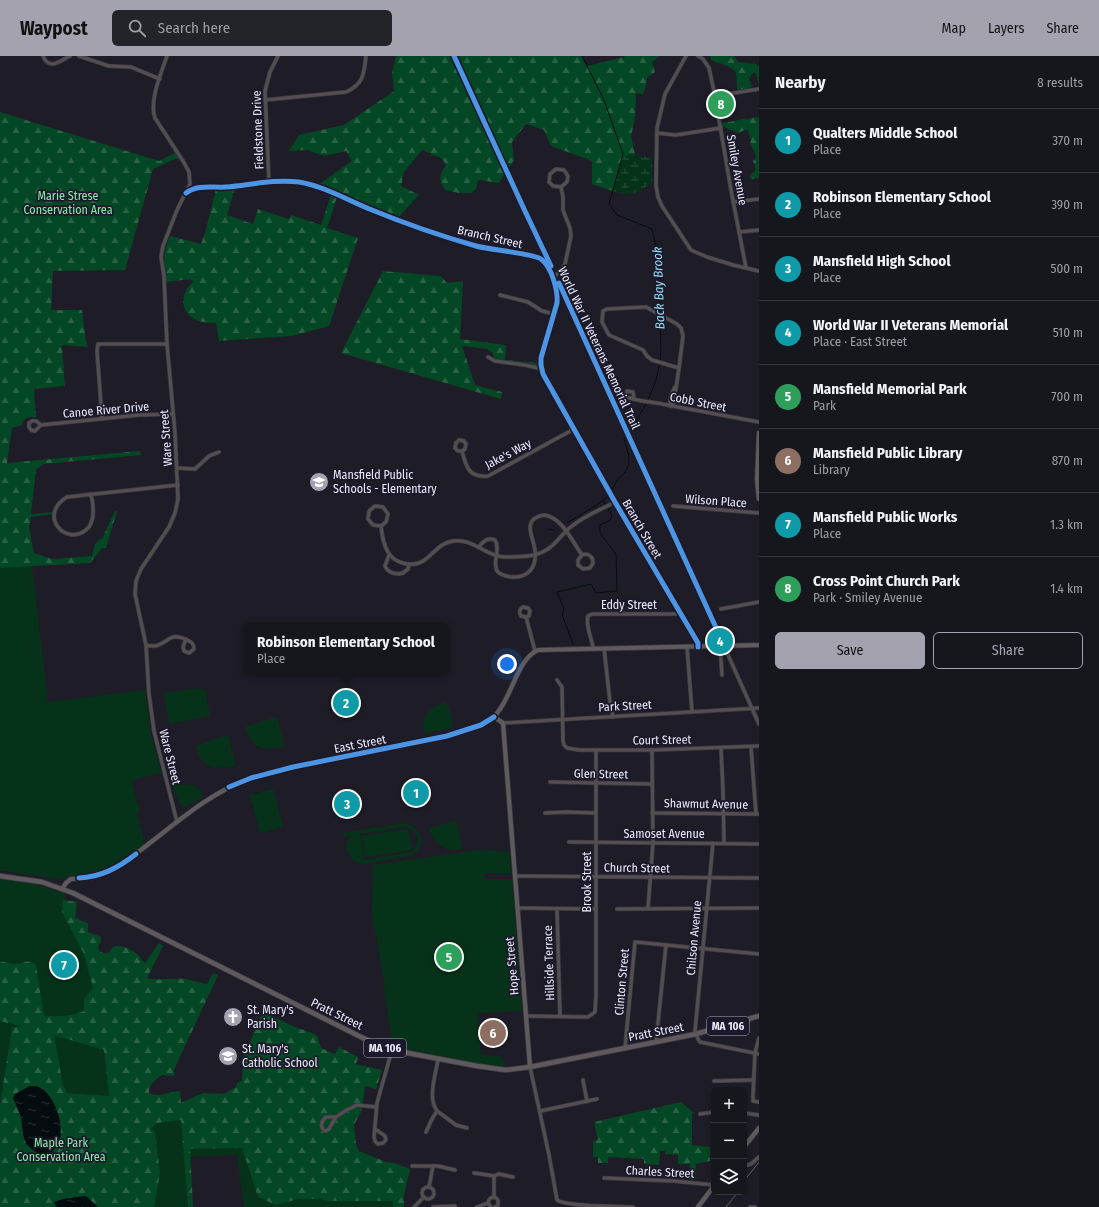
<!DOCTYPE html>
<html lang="en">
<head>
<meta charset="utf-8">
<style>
  body { margin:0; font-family:"Fira Sans Condensed",sans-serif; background:#23232a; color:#f1f3f6 }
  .controls { position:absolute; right:12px; bottom:12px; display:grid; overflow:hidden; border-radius:6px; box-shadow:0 2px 6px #0003 }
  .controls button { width:36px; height:36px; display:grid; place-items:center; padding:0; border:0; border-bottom:1px solid #35353b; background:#16161d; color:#f1f3f6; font:20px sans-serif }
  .you { position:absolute; left:507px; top:608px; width:14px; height:14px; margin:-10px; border:3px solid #fff; border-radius:50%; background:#1a73e8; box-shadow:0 0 0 6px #1a73e833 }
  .badge { display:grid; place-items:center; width:26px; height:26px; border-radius:50%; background:#a3a2ae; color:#fff; font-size:13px; font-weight:700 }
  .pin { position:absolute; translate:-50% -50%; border:2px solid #fff; box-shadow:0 1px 4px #0006 }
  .popup { position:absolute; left:243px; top:567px; width:206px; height:52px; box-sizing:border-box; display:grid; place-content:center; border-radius:6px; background:#16161d; filter:drop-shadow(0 1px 3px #0005); font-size:13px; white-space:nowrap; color:#9e9fa4 }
  .popup b { font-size:15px; color:#f1f3f6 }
  .popup::after { content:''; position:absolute; left:50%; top:100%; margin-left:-8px; border:8px solid transparent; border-top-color:#16161d }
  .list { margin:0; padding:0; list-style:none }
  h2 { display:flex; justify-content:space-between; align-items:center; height:52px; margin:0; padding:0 16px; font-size:17px }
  h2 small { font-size:13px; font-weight:400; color:#9e9fa4 }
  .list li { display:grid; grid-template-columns:26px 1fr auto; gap:12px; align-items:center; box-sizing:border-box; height:64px; padding:0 16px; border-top:1px solid #35353b }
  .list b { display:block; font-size:15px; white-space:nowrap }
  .list p { margin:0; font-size:13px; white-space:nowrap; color:#9e9fa4 }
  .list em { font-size:13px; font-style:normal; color:#9e9fa4 }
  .actions { display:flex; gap:8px; padding:12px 16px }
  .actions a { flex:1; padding:9px 0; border:1px solid #a3a2ae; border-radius:6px; text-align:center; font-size:14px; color:#a3a2ae }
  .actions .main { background:#a3a2ae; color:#111 }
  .icon { flex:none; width:22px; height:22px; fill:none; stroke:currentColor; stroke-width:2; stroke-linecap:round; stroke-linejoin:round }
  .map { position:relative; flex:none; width:759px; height:1151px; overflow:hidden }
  header { display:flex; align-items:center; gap:24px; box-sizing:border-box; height:56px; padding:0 20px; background:#a3a2ae; color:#111 }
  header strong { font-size:19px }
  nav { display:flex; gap:22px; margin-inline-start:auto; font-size:14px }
  .search { width:280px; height:36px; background:#23232a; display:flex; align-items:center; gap:10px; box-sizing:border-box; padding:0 14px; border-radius:6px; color:#9e9fa4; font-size:15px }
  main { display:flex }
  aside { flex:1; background:#16161d }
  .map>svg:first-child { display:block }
</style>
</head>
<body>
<header>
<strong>Waypost</strong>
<div class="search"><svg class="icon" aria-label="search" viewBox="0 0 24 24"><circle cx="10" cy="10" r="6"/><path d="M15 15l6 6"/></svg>Search here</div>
<nav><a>Map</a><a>Layers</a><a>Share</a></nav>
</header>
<main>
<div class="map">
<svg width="759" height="1151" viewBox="0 0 759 1151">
  <defs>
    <pattern id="forest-firs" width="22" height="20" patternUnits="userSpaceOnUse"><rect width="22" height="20" fill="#044724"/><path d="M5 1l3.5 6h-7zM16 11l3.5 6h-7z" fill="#296245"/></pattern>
    <pattern id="wetland-marsh" width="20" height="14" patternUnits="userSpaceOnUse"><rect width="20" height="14" fill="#063219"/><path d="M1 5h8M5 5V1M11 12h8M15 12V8" fill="none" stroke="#2a503b"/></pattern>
    <pattern id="water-ripples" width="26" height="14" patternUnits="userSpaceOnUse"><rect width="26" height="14" fill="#040c10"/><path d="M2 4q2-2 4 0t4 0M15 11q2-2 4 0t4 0" fill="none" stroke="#293034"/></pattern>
  </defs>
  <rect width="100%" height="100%" fill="#1e1d27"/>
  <g fill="#063219" fill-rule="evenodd">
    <path d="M 32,510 L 48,646 L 145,634 L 151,679 L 162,716 L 131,725 L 140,756 L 137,758 L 145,788 C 119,808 87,827 52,822 C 35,820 18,816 0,815 L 0,512 Z"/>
    <polygon points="199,632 206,635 210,660 169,668 164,637"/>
    <path d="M 444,646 L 448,648 L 453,671 L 425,678 C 419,661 430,653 444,646 Z"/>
    <path d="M 273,662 L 278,662 L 284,691 C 272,693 257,695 250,683 C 248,680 247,675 245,671 Z"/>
    <path d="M 224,680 L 229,681 L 235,710 C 223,712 208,714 200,702 C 198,698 197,693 196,690 Z"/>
    <polygon points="173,728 194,729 202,736 202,742 184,751 182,751 172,731"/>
    <polygon points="273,733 283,771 260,777 250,739"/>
    <path d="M 455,765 L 457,766 L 462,793 C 446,797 434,788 429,773 L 429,772 Z"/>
    <path d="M 404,767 C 422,771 429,791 410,800 L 362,808 C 349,805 342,791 351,780 L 343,780 L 343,777 ZM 403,771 C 418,772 422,785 412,796 L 364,804 L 360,778 Z"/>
    <polygon points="408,773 412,794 365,801 362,780"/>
    <polygon points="481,794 509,796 511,817 485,817 485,823 512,823 522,955 477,957 481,998 503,1001 505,1010 480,1008 393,990 384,933 385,929 372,858 373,809"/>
    <polygon points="0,823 28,826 64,837 72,867 145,1043 67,1037 63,1029 12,971 0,1049"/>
    <polygon points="181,1047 188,1151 147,1151 146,1076 151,1054"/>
    <polygon points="242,1092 258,1141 276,1149 299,1143 320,1143 328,1145 393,1145 393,1151 244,1151 237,1099 189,1101 190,1093"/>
  </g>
  <g fill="url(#forest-firs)" fill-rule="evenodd">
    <path d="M 396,0 L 582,0 L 587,10 L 624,1 L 625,0 L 660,0 L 652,6 L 655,16 L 647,22 L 646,30 L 643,38 L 636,37 L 635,62 L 631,80 L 635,99 L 613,135 L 592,128 L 592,105 L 551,90 L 544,74 L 526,68 L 512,86 L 514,104 L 499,127 L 478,124 L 476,133 L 471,137 L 459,137 L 445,134 C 438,122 439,121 446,109 C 443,102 437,99 429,99 L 432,98 L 422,94 L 404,116 L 401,130 L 419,139 L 396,164 L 315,131 L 352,105 L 346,95 L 324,100 L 307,94 L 289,95 L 299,79 L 344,69 L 394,35 L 392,17 Z"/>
    <path d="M 710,0 L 734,0 L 738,6 L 756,8 L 759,10 L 759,30 L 756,18 L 754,16 L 751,19 L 749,23 L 752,31 L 746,33 L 737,33 C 737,29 737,21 736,17 C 733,10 717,7 711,4 Z"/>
    <path d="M 0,56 L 159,105 L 175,97 L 179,103 L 175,103 L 153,113 L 125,214 L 53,215 L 51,254 L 82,254 L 86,285 L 88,291 L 62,289 L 65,330 L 34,333 L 36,362 C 29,359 23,362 22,369 L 12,372 L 7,407 L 140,395 L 141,399 L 44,408 L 36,413 L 31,458 L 52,456 L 52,458 L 31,461 L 29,471 L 34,497 L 52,503 L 92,500 L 95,488 L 100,483 L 102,483 L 115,455 L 117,455 L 106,492 L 102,492 L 90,507 L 0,512 Z"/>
    <path d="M 759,61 L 759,122 L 751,123 L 750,121 L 751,118 L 756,114 L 753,105 L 756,102 L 755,96 L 750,88 L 751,84 L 748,74 L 745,74 L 738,77 L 722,70 L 723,66 C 729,67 739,64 745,62 L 747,64 L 750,62 Z"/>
    <path d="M 235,132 L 227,159 L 253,168 L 258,153 L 289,163 L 291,159 L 321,169 L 331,139 L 337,141 L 327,172 L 358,182 L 329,270 L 292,280 L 219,285 L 216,267 C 209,267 203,267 197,264 C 179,257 180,237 193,226 L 191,223 L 166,226 C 164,205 162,199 170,180 L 201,188 L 205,177 L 216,133 Z"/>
    <polygon points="383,215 441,220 447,227 463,225 460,283 506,289 505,304 537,307 537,309 535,310 529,307 496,304 494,302 493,297 488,295 488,293 462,290 475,329 502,336 501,343 341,297"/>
    <path d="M 63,844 L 77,846 L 75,862 L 88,867 L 88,876 L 101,881 L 101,886 C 98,888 98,891 99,895 L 103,897 L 108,897 C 110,896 111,893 112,892 C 119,886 135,894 139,900 C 142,903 142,905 145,907 L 159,887 L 163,890 L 147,922 C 160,925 172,922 185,923 C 192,924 200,927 207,928 L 213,917 L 218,919 L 173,1016 L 175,1018 L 174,1020 L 162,1019 C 155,1024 149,1028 149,1037 C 157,1042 170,1036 180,1035 L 181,1047 L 203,1037 L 224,1038 L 236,1031 L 237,1027 L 242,1025 L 243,1002 L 263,955 L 290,969 L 317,979 L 321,992 L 335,998 L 339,991 L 358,1001 L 356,1008 L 382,1014 L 376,1033 L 365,1030 L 362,1054 L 354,1069 L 356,1089 L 359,1095 L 386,1106 L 394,1107 L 410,1113 L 404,1139 L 404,1151 L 393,1151 L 393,1145 L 328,1145 L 320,1143 L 299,1143 L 276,1149 L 258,1141 L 242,1092 L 190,1093 L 193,1151 L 188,1151 L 181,1064 L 156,1067 L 151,1073 L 155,1076 L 160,1117 L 154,1151 L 0,1151 L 0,1049 L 12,971 L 23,971 L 0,965 L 0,905 C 5,906 12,908 17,908 C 25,906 29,903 36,909 L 44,960 C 57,961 72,960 84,955 L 84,943 L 93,932 L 84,898 L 62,856 ZM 54,979 L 104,994 L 109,1040 L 67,1037 L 63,1029 Z"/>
    <polygon points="681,1046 694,1057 692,1058 692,1089 710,1091 710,1105 696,1108 695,1124 690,1124 690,1108 678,1108 678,1099 665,1098 665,1095 660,1095 659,1109 644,1108 644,1103 608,1101 608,1107 598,1107 598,1101 593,1101 593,1085 598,1084 594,1066"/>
  </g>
  <path fill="url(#wetland-marsh)" d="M 629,98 L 652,102 L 652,127 C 635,138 633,141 613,135 L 621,105 Z"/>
  <g fill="url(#water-ripples)">
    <path d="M 30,1030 C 33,1030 37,1030 39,1031 C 54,1038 64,1067 60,1082 C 59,1085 56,1087 55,1090 C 52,1096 54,1099 48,1103 L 43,1103 L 26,1088 L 23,1078 L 21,1061 L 13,1042 L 15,1038 Z"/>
    <polygon points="84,1140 87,1141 98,1151 56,1151 54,1146 63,1143"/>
  </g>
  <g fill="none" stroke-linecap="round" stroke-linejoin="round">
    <g stroke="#040c10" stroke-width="1">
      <path d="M 582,0 L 604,44 L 623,98 L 609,148 L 617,159 L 652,173 C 660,201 659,229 660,258"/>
      <path d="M 630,375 C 644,352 657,332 660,304 C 662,290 660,275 660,261"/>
      <path d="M 612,435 C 615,425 618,424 625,416 C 633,407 627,394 624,383 L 626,380"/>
      <polyline points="605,448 603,444 609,439"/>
      <polyline points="567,467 597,449 603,444"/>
      <polyline points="548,473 554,474"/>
      <polyline points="573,588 562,559 564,553 557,536 591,528 596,537 617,535 616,498 600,477 600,469 610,464 612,460 608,452"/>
    </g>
    <g stroke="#3c3b43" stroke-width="4.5">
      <g id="street">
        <path d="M 43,0 C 49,15 60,5 70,0"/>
        <polyline points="79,0 109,10 131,11 160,23"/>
        <path d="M 167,0 C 161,17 149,45 155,62 L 183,105 L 189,116 L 190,128 L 177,154 L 163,190 L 161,201 L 164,220 L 167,288 L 175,377 L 178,443 L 175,457 L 169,471 L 141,513 L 136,525 L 135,538 L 146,589 L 149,638 L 154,675 L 177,766"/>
        <polyline points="686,0 665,38 657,72 656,129 658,141 662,150 691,194 707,201 733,209 759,215"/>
        <polyline points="698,0 703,3 709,12 715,40 731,134 746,212"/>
        <polyline points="715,40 759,33"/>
        <path d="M 265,44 L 346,36 C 364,28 364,17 366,0"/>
        <polyline points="657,77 676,79 721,72"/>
        <polyline points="269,126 265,35 270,16 278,0"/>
        <path d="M 186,137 C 198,128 212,132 226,131 C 250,129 275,123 299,126 C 324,130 349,145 372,154 C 406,168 441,180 476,190 C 490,194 532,197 541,203 C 552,211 558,235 557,247 L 541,302 L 541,309 L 543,318 L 615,446 L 698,587 L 698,591"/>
        <polyline points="733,146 759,143"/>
        <polyline points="739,176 759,174"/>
        <polyline points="552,222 561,215 565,208 571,180 570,172 563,154 563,141 561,131 567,126 568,120 564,114 556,113 550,118 549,126 553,130 561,131"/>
        <polyline points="500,239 528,246 542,255 554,258"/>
        <polyline points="488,301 495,305 525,309 542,313"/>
        <path d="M 634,343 L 633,336 L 627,335 L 626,340 C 632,345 653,346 662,348 C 694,354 727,360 759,366"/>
        <polyline points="671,350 674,346 679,312 652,304 647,300 643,294 609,279 602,266 603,255 607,253 646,251 677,268 681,272 683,280 679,312"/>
        <path d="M 671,350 C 668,343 672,337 675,331"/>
        <polyline points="102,362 97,295 98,288 167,288"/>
        <polyline points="41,369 36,365 32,365 29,367 29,371 31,374 35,375 41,369 139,359 173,358"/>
        <path d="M 462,395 L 458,395 L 455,392 L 456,387 L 459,384 L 464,385 L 466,388 L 465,393 L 462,395 C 466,411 469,422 488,420 L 574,373"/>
        <polyline points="177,412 195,413 209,400 219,396"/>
        <path d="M 90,438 C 94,444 93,453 93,460 C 92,465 91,470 87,473 C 66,492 37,459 67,441 L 178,429"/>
        <polyline points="673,450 759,457"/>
        <path d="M 381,470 L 373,469 L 368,463 L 369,455 L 375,450 L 383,451 L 388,458 L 386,466 L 381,470 C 382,479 383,488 388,496 C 394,507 412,512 423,505 C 434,498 439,487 453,485 C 473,482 485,500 504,501 C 522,501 539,502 553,489 C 559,483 565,475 572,470 C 584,460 602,453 615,446"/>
        <path d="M 479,491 C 483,485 488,481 495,484 C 501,493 492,506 497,515 C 500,519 506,520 511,521 C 529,522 537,511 535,494 C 533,480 521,463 544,459 C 562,461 572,485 582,499 C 588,497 593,500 593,507 L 590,512 L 583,513 L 578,509 L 578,504 L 582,499"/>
        <path d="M 389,499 L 385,510 C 388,517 396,519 403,517 L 408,513 L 409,508"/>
        <polyline points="721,553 759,546"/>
        <path d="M 526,561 L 521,560 C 519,557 519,553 523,551 L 528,552 L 530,555 L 529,560 L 526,561 L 535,595"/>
        <path d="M 146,589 C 149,590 152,590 155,590 C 169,587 170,575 187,584 C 192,586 194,588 194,593 L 189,597 L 184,595 L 183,591 L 186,583"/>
        <polyline points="720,590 722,619"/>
        <polyline points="724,590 759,668"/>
        <polyline points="687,591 692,656"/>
        <path d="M 593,592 C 592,582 585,570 588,560 L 592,558 L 680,558"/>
        <polyline points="604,592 610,646 613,661"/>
        <polyline points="557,624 562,631 563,685 564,689 567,692 579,694 652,694 759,690"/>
        <polyline points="503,667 759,652"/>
        <polyline points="751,691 756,758"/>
        <polyline points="721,692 723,735 724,787"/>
        <polyline points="550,726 652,728"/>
        <polyline points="545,757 567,756 596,757"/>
        <polyline points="652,757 759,758"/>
        <polyline points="569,786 759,788"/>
        <polyline points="713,787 695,975 698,983 700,986 759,998"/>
        <polyline points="515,820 759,822"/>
        <polyline points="517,852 596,853"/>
        <polyline points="648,852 653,787 652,694"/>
        <polyline points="557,853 560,960"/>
        <polyline points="617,853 759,852"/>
        <polyline points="526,960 588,961 595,956 596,939 596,694"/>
        <polyline points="759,982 755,997 753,1039 753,1045 759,1046"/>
        <polyline points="656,986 666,889"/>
        <polyline points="625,992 635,886 759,898"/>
        <path d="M 530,1011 L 549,1099 L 557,1144 C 567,1151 618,1150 633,1151"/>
        <polyline points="583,1024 587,1045"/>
        <polyline points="714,1025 753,1024"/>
        <polyline points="437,1055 456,1069 467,1072"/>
        <polyline points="540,1055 597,1043"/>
        <polyline points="744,1057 759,1059"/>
        <polyline points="700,1058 714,1056"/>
        <path d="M 336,1061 L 329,1073 L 326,1075 C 319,1072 321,1065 326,1061 L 336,1061 L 345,1055 L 357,1049 L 376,1051"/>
        <polyline points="375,1073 385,1080 386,1084 383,1087 378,1088 375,1085 374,1081 377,1047 392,994"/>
        <path d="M 426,1076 L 432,1063 L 437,1055 C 427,1041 436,1019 438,1003"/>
        <polyline points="412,1110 438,1110 455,1114"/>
        <polyline points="744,1110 751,1108 759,1101"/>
        <polyline points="474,1117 494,1120 499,1118 513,1121"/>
        <polyline points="604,1122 674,1125 714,1129"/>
        <polyline points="429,1131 433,1110"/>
        <circle cx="428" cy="1137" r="6"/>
        <polyline points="494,1141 494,1120"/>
        <polyline points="414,1151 424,1141"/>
        <polyline points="433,1151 455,1150"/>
        <polyline points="477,1151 488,1147"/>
        <path d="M 491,1151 C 484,1145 493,1137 498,1144 L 498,1149 L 495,1151"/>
        <polyline points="750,1151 755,1151"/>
      </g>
    </g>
    <g stroke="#3c3b43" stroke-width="5.5">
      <g id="secondary">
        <polyline points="759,377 757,424 759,443"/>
        <polyline points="494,661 503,667 530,1011"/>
        <path d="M 62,833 L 66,827 L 71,823 L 91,822 L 106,817 L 116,812 C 161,782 200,740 251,722 C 282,711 315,706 346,701 C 362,698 377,694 393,691 C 424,686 456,681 484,668 C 512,654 513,605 538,594 L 759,589"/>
        <polyline points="744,1091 759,1072"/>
        <polyline points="698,1151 714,1130"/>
      </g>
    </g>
    <g stroke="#3c3b43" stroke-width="6">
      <polyline id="primary" points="0,820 42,826 73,837 373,987 392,994 477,1010 506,1014 530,1011 696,978 759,960"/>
    </g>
    <use href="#street" stroke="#534f51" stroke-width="3"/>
    <use href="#secondary" stroke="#5f5b5d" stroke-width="4"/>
    <use href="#primary" stroke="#5e595d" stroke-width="4.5"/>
    <g stroke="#5e5d62" stroke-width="1">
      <polyline points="744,1125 759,1106"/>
      <polyline points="726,1151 738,1136"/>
    </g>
    <g stroke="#1b192b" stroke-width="8">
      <g id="cycleway">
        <polyline points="454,0 524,153 551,210"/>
        <path d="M 186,137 C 198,128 212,132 226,131 C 250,129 275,123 299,126 C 324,130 349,145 372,154 C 406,168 441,180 476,190 C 490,194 532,197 541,203 C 552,211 558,235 557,247 L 541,302 L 541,309 L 543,318 L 615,446 L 698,587 L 698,591"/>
        <polyline points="559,227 723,587"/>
        <polyline points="229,731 251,722 293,711 447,680 481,669 494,661"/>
        <path d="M 79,822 C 101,821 118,812 136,798"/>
      </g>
    </g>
    <use href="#cycleway" stroke="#4d94e3" stroke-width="5"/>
  </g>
  <defs>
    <g id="school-disc" transform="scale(1)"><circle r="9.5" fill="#a3a2ae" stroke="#1b192b"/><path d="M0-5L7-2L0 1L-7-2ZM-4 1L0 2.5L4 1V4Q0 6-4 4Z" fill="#fff"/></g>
    <g id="church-disc" transform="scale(1)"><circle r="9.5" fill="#a3a2ae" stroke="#1b192b"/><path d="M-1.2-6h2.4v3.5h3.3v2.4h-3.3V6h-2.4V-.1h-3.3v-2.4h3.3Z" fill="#fff"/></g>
  </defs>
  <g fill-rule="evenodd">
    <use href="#school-disc" x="319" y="426"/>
    <use href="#church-disc" x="233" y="961"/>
    <use href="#school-disc" x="228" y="1000"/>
  </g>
  <g text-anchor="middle" stroke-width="3.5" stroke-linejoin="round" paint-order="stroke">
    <g fill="#1b192b" stroke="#adabba" stroke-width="1">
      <rect x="707" y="961" width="42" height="18" rx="3"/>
      <rect x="364" y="983" width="42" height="18" rx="3"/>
    </g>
    <g font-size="11" font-weight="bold" fill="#ebeaf7">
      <text x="728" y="974">MA 106</text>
      <text x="385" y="996">MA 106</text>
    </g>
    <g font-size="12" fill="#ebeaf7" stroke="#1b192b">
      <text transform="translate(258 74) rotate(-92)" y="4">Fieldstone Drive</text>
      <text transform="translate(737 114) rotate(80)" y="4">Smiley Avenue</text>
      <text transform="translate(490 181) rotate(13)" y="4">Branch Street</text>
      <text transform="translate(599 292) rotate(65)" y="4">World War II Veterans Memorial Trail</text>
      <text transform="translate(698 346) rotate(11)" y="4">Cobb Street</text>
      <text transform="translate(106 354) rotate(-5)" y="4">Canoe River Drive</text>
      <text transform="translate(166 382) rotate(-94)" y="4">Ware Street</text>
      <text transform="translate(508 398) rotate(-28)" y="4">Jake's Way</text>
      <text transform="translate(716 445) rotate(4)" y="4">Wilson Place</text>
      <text transform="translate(642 473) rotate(60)" y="4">Branch Street</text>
      <text x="629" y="553">Eddy Street</text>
      <text transform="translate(625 650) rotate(-3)" y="4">Park Street</text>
      <text transform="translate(662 684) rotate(-1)" y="4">Court Street</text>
      <text transform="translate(360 688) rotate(-11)" y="4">East Street</text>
      <text transform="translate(170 701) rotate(76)" y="4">Ware Street</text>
      <text transform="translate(601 718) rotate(1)" y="4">Glen Street</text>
      <text transform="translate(706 748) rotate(1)" y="4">Shawmut Avenue</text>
      <text x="664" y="782">Samoset Avenue</text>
      <text transform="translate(637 812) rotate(1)" y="4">Church Street</text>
      <text transform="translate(587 826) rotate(-90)" y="4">Brook Street</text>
      <text transform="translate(694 882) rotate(-85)" y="4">Chilson Avenue</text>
      <text transform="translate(549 907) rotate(-92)" y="4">Hillside Terrace</text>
      <text transform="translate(512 910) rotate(-95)" y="4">Hope Street</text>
      <text transform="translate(622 926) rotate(-85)" y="4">Clinton Street</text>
      <text transform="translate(337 958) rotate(26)" y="4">Pratt Street</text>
      <text transform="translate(656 976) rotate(-11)" y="4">Pratt Street</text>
      <text transform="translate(660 1116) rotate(3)" y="4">Charles Street</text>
    </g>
    <g font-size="12" fill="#8deaa8" stroke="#1b192b">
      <text x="68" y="144">Marie Strese<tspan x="68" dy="14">Conservation Area</tspan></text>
      <text x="61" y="1091">Maple Park<tspan x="61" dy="14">Conservation Area</tspan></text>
    </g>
    <g font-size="12" fill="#ebeaf7" stroke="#1b192b" text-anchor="start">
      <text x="333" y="423">Mansfield Public<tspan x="333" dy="14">Schools - Elementary</tspan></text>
      <text x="247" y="958">St. Mary's<tspan x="247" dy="14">Parish</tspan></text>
      <text x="242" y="997">St. Mary's<tspan x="242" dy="14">Catholic School</tspan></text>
    </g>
    <g font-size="13" font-style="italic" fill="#97dcf5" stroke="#1b192b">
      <text transform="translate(658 232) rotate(-92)" y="5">Back Bay Brook</text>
    </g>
  </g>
</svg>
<div class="controls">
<button>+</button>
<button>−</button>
<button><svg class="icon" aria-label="layers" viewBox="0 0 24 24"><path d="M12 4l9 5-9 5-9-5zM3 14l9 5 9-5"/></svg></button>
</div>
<div class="you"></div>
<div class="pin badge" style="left:416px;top:737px;background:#0f9aa8">1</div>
<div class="pin badge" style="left:346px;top:647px;background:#0f9aa8">2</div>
<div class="popup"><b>Robinson Elementary School</b>Place</div>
<div class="pin badge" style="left:347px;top:748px;background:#0f9aa8">3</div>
<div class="pin badge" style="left:720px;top:585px;background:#0f9aa8">4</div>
<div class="pin badge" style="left:449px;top:901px;background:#2e9e5b">5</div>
<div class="pin badge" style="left:493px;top:977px;background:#8d6e63">6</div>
<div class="pin badge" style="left:64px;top:909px;background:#0f9aa8">7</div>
<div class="pin badge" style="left:721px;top:48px;background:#2e9e5b">8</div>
</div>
<aside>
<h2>Nearby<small>8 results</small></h2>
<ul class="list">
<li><span class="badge" style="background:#0f9aa8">1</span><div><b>Qualters Middle School</b><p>Place</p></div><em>370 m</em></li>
<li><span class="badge" style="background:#0f9aa8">2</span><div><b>Robinson Elementary School</b><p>Place</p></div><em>390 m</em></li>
<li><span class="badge" style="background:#0f9aa8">3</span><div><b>Mansfield High School</b><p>Place</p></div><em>500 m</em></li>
<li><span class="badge" style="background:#0f9aa8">4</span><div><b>World War II Veterans Memorial</b><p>Place · East Street</p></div><em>510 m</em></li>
<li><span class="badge" style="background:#2e9e5b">5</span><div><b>Mansfield Memorial Park</b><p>Park</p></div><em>700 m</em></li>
<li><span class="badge" style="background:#8d6e63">6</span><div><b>Mansfield Public Library</b><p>Library</p></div><em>870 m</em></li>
<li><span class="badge" style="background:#0f9aa8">7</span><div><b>Mansfield Public Works</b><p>Place</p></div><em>1.3 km</em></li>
<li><span class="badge" style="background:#2e9e5b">8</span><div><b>Cross Point Church Park</b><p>Park · Smiley Avenue</p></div><em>1.4 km</em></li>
</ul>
<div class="actions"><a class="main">Save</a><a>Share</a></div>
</aside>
</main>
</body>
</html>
